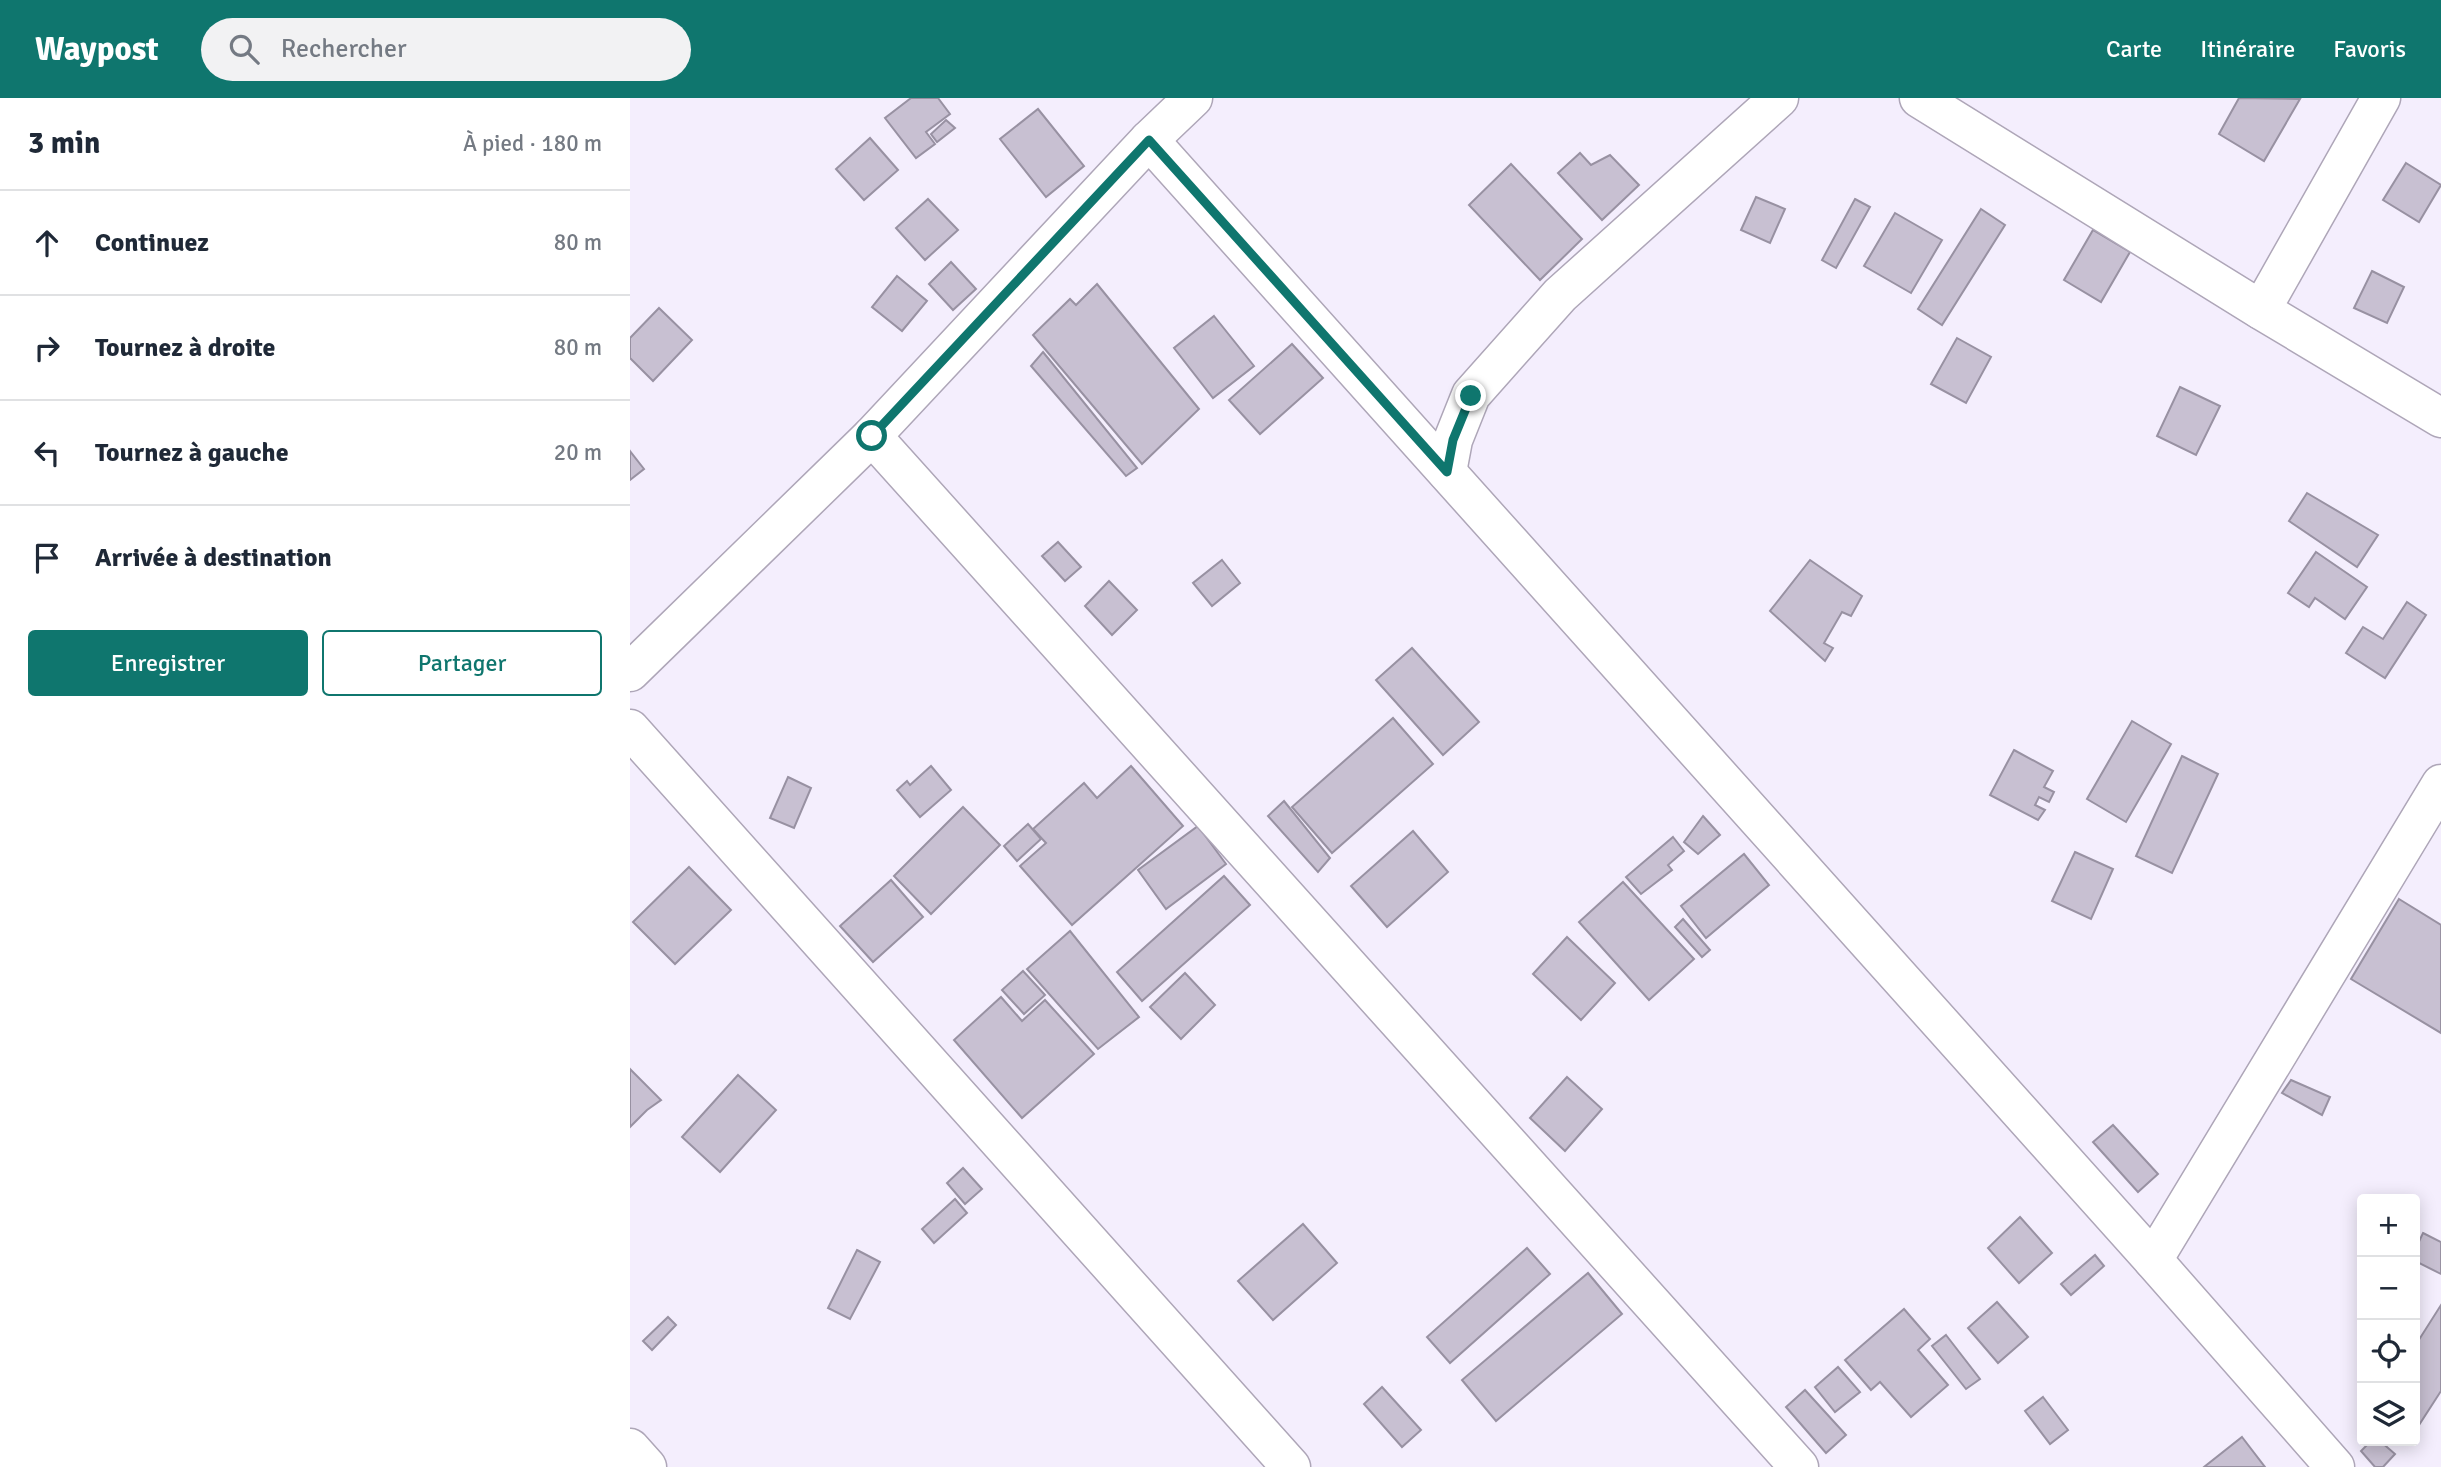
<!DOCTYPE html>
<html lang="fr">
<head>
<meta charset="utf-8">
<style>
  body { margin:0; font-family:Signika,sans-serif; background:#f2f2f3; color:#1f2937 }
  .controls { position:absolute; right:21px; bottom:21px; display:grid; overflow:hidden; border-radius:7px; box-shadow:0 4px 18px #0003 }
  .controls button { width:63px; height:63px; display:grid; place-items:center; padding:0; border:0; border-bottom:2px solid #e0e1e3; background:#fff; color:#1f2937; font:35px sans-serif }
  .stop { position:absolute; width:21px; height:21px; margin:-16px; border:5px solid #0f766e; border-radius:50%; background:#fff }
  .stop.end { background:#0f766e; border-color:#fff; box-shadow:0 2px 7px #0008 }
  .list { margin:0; padding:0; list-style:none }
  h2 { display:flex; justify-content:space-between; align-items:center; height:91px; margin:0; padding:0 28px; font-size:30px }
  h2 small { font-size:23px; font-weight:400; color:#747a83 }
  .list li { display:grid; grid-template-columns:46px 1fr auto; gap:21px; align-items:center; box-sizing:border-box; height:105px; padding:0 28px; border-top:2px solid #e0e1e3 }
  .list b { display:block; font-size:26px; white-space:nowrap }
  .list em { font-size:23px; font-style:normal; color:#747a83 }
  .actions { display:flex; gap:14px; padding:21px 28px }
  .actions a { flex:1; padding:16px 0; border:2px solid #0f766e; border-radius:7px; text-align:center; font-size:24px; color:#0f766e }
  .actions .main { background:#0f766e; color:#fff }
  .icon { flex:none; width:38px; height:38px; fill:none; stroke:currentColor; stroke-width:2; stroke-linecap:round; stroke-linejoin:round }
  .map { position:relative; flex:none; width:1811px; height:1369px; overflow:hidden }
  header { display:flex; align-items:center; gap:42px; box-sizing:border-box; height:98px; padding:0 35px; background:#0f766e; color:#fff }
  header strong { font-size:33px }
  nav { display:flex; gap:38px; margin-inline-start:auto; font-size:24px }
  .search { width:490px; height:63px; background:#f2f2f3; display:flex; align-items:center; gap:18px; box-sizing:border-box; padding:0 24px; border-radius:38px; color:#747a83; font-size:26px }
  main { display:flex }
  aside { flex:1; background:#fff }
  .map>svg:first-child { display:block }
</style>
</head>
<body>
<header>
<strong>Waypost</strong>
<div class="search"><svg class="icon" aria-label="search" viewBox="0 0 24 24"><circle cx="10" cy="10" r="6"/><path d="M15 15l6 6"/></svg>Rechercher</div>
<nav><a>Carte</a><a>Itinéraire</a><a>Favoris</a></nav>
</header>
<main>
<aside>
<h2>3 min<small>À pied · 180 m</small></h2>
<ul class="list">
<li><svg class="icon" aria-label="ahead" viewBox="0 0 24 24"><path d="M12 20V5M6 11l6-6 6 6"/></svg><div><b>Continuez</b></div><em>80 m</em></li>
<li><svg class="icon" aria-label="right" viewBox="0 0 24 24"><path d="M7 20v-9h11M14 6l5 5-5 5"/></svg><div><b>Tournez à droite</b></div><em>80 m</em></li>
<li><svg class="icon" aria-label="left" viewBox="0 0 24 24"><path d="M17 20v-9H6M10 6l-5 5 5 5"/></svg><div><b>Tournez à gauche</b></div><em>20 m</em></li>
<li><svg class="icon" aria-label="arrive" viewBox="0 0 24 24"><path d="M6 21V4h12l-3 4 3 4H6"/></svg><div><b>Arrivée à destination</b></div></li>
</ul>
<div class="actions"><a class="main">Enregistrer</a><a>Partager</a></div>
</aside>
<div class="map">
<svg width="1811" height="1369" viewBox="0 0 1811 1369">
  <rect width="100%" height="100%" fill="#f4eefd"/>
  <g fill="#c8c0d2" stroke="#9891a2" stroke-width="2">
    <polygon points="281,0 308,0 320,16 296,34 305,46 286,60 255,20"/>
    <polygon points="1609,0 1670,1 1634,63 1589,36"/>
    <polygon points="408,11 454,68 416,99 370,41"/>
    <polygon points="316,22 325,30 307,44 301,36"/>
    <polygon points="240,40 268,72 234,102 206,71"/>
    <polygon points="950,55 961,67 980,57 1009,87 972,122 928,75"/>
    <polygon points="1776,65 1811,87 1789,124 1753,102"/>
    <polygon points="881,66 952,141 910,182 839,107"/>
    <polygon points="1126,99 1155,111 1140,145 1111,132"/>
    <polygon points="298,101 328,132 295,162 266,130"/>
    <polygon points="1225,101 1240,109 1206,170 1192,162"/>
    <polygon points="1351,111 1375,127 1312,227 1288,211"/>
    <polygon points="1265,115 1312,142 1281,195 1234,168"/>
    <polygon points="1463,132 1500,154 1471,204 1434,182"/>
    <polygon points="321,164 346,191 323,212 299,186"/>
    <polygon points="1742,173 1774,189 1757,225 1724,210"/>
    <polygon points="267,178 297,203 272,233 242,209"/>
    <polygon points="467,186 569,311 512,366 403,237 440,201 446,207"/>
    <polygon points="29,210 62,242 23,283 0,260 0,240"/>
    <polygon points="584,218 624,268 583,300 544,250"/>
    <polygon points="1327,240 1361,259 1336,305 1301,286"/>
    <polygon points="662,246 693,280 630,336 599,302"/>
    <polygon points="413,254 507,370 496,378 401,268"/>
    <polygon points="1550,289 1590,308 1566,357 1527,338"/>
    <polygon points="0,353 14,371 0,382"/>
    <polygon points="1677,395 1748,437 1727,469 1659,423"/>
    <polygon points="428,444 451,469 435,483 412,458"/>
    <polygon points="1686,454 1737,489 1715,521 1685,500 1679,509 1658,495"/>
    <polygon points="592,462 610,485 582,508 563,485"/>
    <polygon points="1180,462 1232,498 1221,518 1212,514 1194,545 1203,550 1195,563 1140,513"/>
    <polygon points="479,483 507,512 482,537 455,508"/>
    <polygon points="1777,504 1796,517 1755,580 1716,555 1733,529 1753,541"/>
    <polygon points="782,550 849,624 813,657 746,582"/>
    <polygon points="763,620 803,666 702,755 662,709"/>
    <polygon points="1502,623 1541,646 1496,724 1457,701"/>
    <polygon points="1384,652 1423,673 1414,689 1424,694 1419,704 1409,699 1405,707 1415,712 1408,722 1360,697"/>
    <polygon points="1552,658 1588,676 1542,775 1506,758"/>
    <polygon points="301,668 321,692 290,719 267,692 277,683 280,687"/>
    <polygon points="501,668 553,728 442,827 390,768 416,745 403,731 454,685 467,700"/>
    <polygon points="158,679 181,690 164,730 140,720"/>
    <polygon points="654,703 700,760 688,774 638,718"/>
    <polygon points="333,709 370,747 301,816 264,778"/>
    <polygon points="1073,718 1090,737 1068,756 1054,744"/>
    <polygon points="398,726 411,741 387,763 374,748"/>
    <polygon points="568,728 596,766 536,811 508,772"/>
    <polygon points="783,733 818,774 757,829 721,788"/>
    <polygon points="1043,739 1054,753 1038,767 1042,772 1011,796 996,779"/>
    <polygon points="1445,754 1483,771 1461,821 1422,803"/>
    <polygon points="1114,756 1139,787 1076,840 1051,808"/>
    <polygon points="59,769 101,812 45,866 3,824"/>
    <polygon points="594,778 620,807 512,903 487,874"/>
    <polygon points="261,782 293,819 243,864 210,828"/>
    <polygon points="993,784 1064,861 1019,902 949,824"/>
    <polygon points="1769,801 1811,827 1811,935 1721,881"/>
    <polygon points="1053,821 1080,852 1072,859 1045,829"/>
    <polygon points="440,833 509,919 468,951 397,871"/>
    <polygon points="937,839 985,885 951,922 903,876"/>
    <polygon points="393,873 415,897 394,916 372,892"/>
    <polygon points="555,875 585,907 551,941 520,909"/>
    <polygon points="371,899 392,923 415,902 464,956 392,1020 324,942"/>
    <polygon points="0,971 31,1002 17,1012 0,1029"/>
    <polygon points="108,977 146,1012 90,1074 52,1039"/>
    <polygon points="937,979 972,1011 935,1053 900,1020"/>
    <polygon points="1661,982 1700,999 1692,1017 1652,995"/>
    <polygon points="1483,1027 1528,1076 1508,1094 1463,1044"/>
    <polygon points="333,1070 352,1091 335,1106 317,1085"/>
    <polygon points="325,1101 337,1115 304,1145 292,1131"/>
    <polygon points="1390,1119 1422,1155 1389,1185 1358,1150"/>
    <polygon points="673,1126 707,1165 643,1222 608,1183"/>
    <polygon points="1793,1135 1811,1144 1811,1176 1785,1163 1785,1152"/>
    <polygon points="897,1150 920,1176 820,1265 797,1239"/>
    <polygon points="227,1152 250,1164 220,1221 198,1210"/>
    <polygon points="1465,1157 1474,1168 1441,1197 1431,1186"/>
    <polygon points="958,1175 992,1216 866,1323 832,1282"/>
    <polygon points="1367,1204 1398,1239 1368,1265 1338,1230"/>
    <polygon points="1811,1207 1811,1293 1789,1327 1785,1324 1785,1248"/>
    <polygon points="1274,1211 1300,1241 1288,1252 1318,1287 1281,1319 1250,1284 1241,1292 1215,1262"/>
    <polygon points="38,1219 46,1227 22,1252 13,1243"/>
    <polygon points="1316,1237 1350,1281 1336,1291 1302,1248"/>
    <polygon points="1208,1269 1230,1294 1205,1314 1185,1289"/>
    <polygon points="752,1289 791,1332 772,1349 734,1306"/>
    <polygon points="1175,1292 1216,1337 1196,1355 1156,1309"/>
    <polygon points="1413,1299 1438,1332 1420,1346 1395,1313"/>
    <polygon points="1612,1339 1635,1369 1574,1369"/>
    <polygon points="1741,1343 1750,1343 1765,1356 1753,1369 1745,1369 1731,1353"/>
  </g>
  <g fill="none" stroke-linecap="round" stroke-linejoin="round">
    <g stroke="#aea6b8" stroke-width="41">
      <g id="street">
        <polyline points="1289,0 1631,212 1811,320"/>
        <polyline points="519,42 1523,1162 1705,1369"/>
        <polyline points="1631,212 1751,0"/>
        <polyline points="242,338 1169,1369"/>
        <polyline points="817,374 823,342 841,297 930,197 1149,0"/>
        <polyline points="0,574 242,338 519,42 563,0"/>
        <polyline points="0,631 661,1369"/>
        <polyline points="1523,1162 1811,686"/>
      </g>
    </g>
    <g stroke="#aea6b8" stroke-width="41">
      <polyline id="secondary" points="0,1350 17,1369"/>
    </g>
    <use href="#street" stroke="#fff" stroke-width="38"/>
    <use href="#secondary" stroke="#fff" stroke-width="38"/>
  </g>
  <g fill="none" stroke-linecap="round" stroke-linejoin="round">
    <polyline stroke="#0f766e" stroke-width="9" points="242,338 519,42 817,374 823,342 841,298"/>
  </g>
</svg>
<div class="controls">
<button>+</button>
<button>−</button>
<button><svg class="icon" aria-label="locate" viewBox="0 0 24 24"><circle cx="12" cy="12" r="6"/><path d="M12 2v4M12 18v4M2 12h4M18 12h4"/></svg></button>
<button><svg class="icon" aria-label="layers" viewBox="0 0 24 24"><path d="M12 4l9 5-9 5-9-5zM3 14l9 5 9-5"/></svg></button>
</div>
<div class="stop" style="left:242px;top:338px"></div>
<div class="stop end" style="left:841px;top:298px"></div>
</div>
</main>
</body>
</html>
